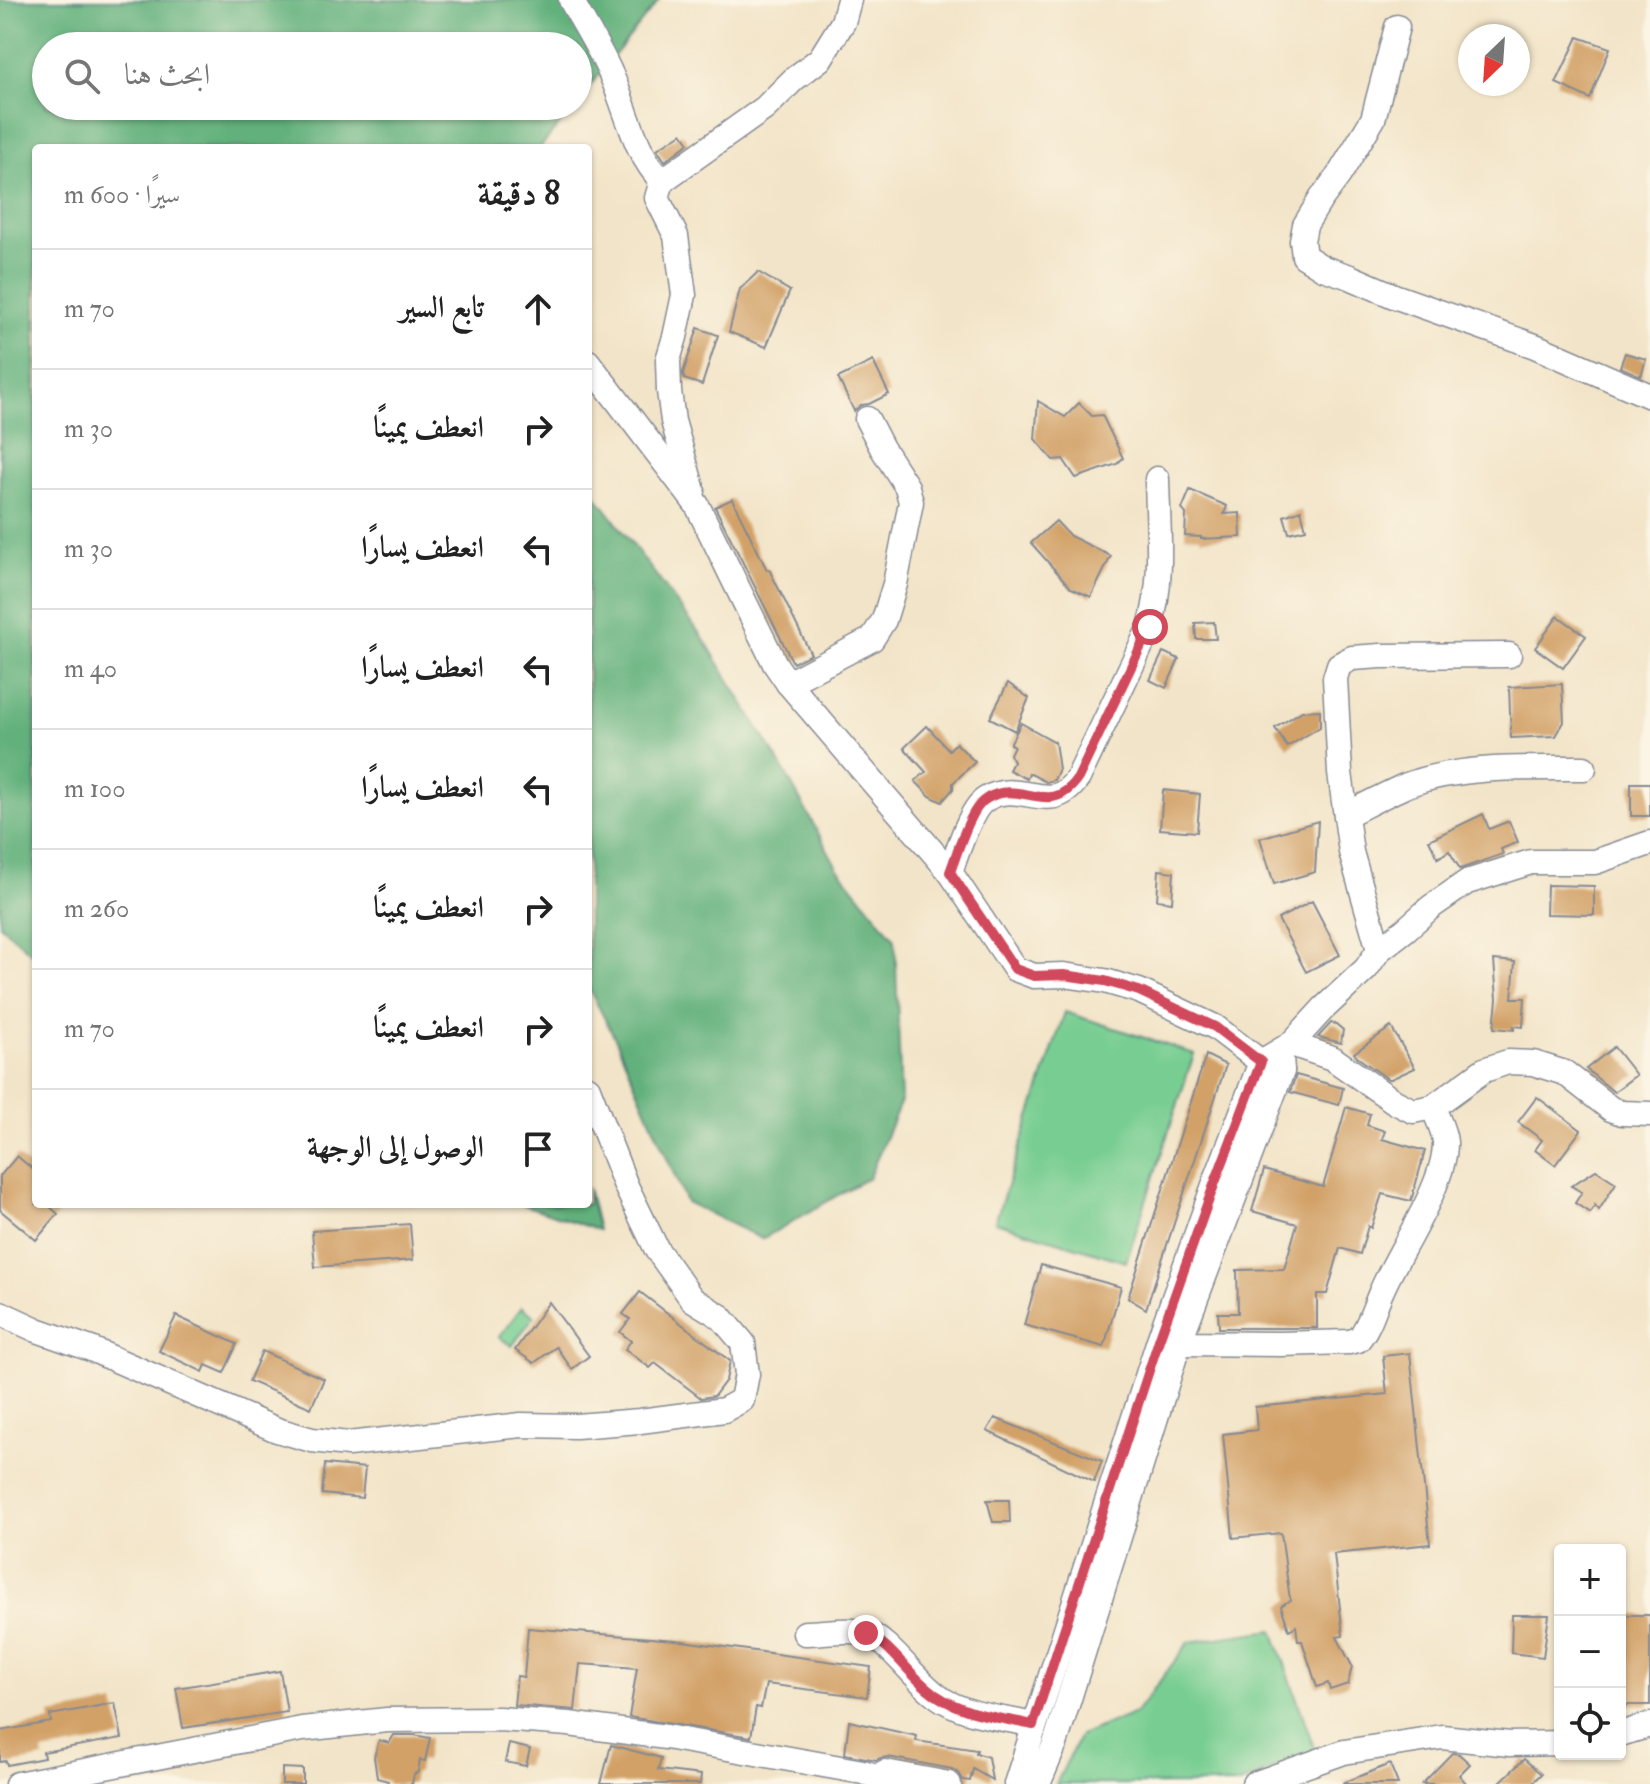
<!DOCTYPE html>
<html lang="ar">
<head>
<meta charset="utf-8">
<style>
  body { margin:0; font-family:"IM FELL Double Pica",Amiri,serif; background:#f6f6f6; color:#222; direction:rtl }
  .controls { position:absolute; right:24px; bottom:24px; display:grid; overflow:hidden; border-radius:8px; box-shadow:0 2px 6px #0004 }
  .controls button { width:72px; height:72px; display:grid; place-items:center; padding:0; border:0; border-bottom:2px solid #e0e0e0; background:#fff; color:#222; font:40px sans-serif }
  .compass { position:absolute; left:1458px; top:24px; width:72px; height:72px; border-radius:50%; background:#fff; box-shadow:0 2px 6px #0004; rotate:205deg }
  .stop { position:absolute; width:24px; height:24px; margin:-18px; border:6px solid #d1495b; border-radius:50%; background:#fff }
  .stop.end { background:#d1495b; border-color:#fff; box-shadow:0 2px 8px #0008 }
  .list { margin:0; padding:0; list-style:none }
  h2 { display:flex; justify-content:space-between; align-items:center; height:104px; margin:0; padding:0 32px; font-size:34px }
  h2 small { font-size:26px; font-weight:400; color:#767676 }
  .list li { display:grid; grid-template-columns:52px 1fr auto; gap:24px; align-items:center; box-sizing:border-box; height:120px; padding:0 32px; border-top:2px solid #e0e0e0 }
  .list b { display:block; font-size:30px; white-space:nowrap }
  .list em { font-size:26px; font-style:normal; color:#767676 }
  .icon { flex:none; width:44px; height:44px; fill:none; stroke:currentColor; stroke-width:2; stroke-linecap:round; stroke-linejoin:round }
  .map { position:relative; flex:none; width:1650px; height:1784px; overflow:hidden; direction:ltr }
  .search { position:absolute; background:#fff; box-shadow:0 2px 6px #0004; left:32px; top:32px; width:560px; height:88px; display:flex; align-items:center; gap:20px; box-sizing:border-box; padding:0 28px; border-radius:44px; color:#767676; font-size:30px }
  .panel { position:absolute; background:#fff; box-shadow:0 2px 6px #0004; left:32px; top:144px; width:560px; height:1064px; border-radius:8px; direction:rtl }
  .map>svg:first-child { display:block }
</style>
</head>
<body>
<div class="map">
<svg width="1650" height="1784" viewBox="0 0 1650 1784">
  <rect width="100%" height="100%" fill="#fcf5e5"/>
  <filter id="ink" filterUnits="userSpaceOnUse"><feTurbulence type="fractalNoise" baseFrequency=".0125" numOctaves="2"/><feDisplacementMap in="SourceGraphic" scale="16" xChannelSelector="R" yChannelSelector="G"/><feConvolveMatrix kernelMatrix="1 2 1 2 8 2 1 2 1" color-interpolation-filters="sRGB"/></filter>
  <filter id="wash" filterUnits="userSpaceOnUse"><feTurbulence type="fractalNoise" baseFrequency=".006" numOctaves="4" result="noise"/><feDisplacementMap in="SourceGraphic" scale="32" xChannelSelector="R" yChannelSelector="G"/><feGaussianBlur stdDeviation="1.8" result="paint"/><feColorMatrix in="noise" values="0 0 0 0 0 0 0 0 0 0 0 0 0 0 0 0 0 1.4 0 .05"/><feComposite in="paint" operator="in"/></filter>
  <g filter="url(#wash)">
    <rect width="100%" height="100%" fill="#f2e4c8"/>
    <g fill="#78ce92" stroke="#4a7e78" stroke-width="2">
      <polygon points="1065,1012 1194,1054 1126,1262 995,1222"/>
      <polygon points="522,1307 534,1316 512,1346 499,1337"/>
      <polygon points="1273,1630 1315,1751 1240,1784 1056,1784 1080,1735 1136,1713 1189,1642"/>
    </g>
    <g fill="#62b17c" stroke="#3e706d" stroke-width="2">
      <polygon points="0,0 659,0 578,101 578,46 46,46 46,106 574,106 540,148 36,148 36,957 0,925"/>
      <polygon points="588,485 704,639 781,765 837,867 895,939 901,1101 869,1177 762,1239 686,1202 616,1040 588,987"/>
      <polygon points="588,1188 598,1230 521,1204 588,1204"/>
    </g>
    <g id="blocks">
      <g fill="#d2a167">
        <polygon points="1578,37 1610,48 1590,99 1556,83"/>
        <polygon points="682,133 689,143 665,161 657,149"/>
        <polygon points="758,272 790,291 766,347 729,332 740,289"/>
        <polygon points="698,328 718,335 702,385 684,379 683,373"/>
        <polygon points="1625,353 1646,359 1641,376 1620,367"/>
        <polygon points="873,361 889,394 869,404 861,405 854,411 838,378"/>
        <polygon points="1038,401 1065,417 1079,403 1092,416 1102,415 1123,458 1117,464 1076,478 1063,459 1053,460 1035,439"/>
        <polygon points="1190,490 1227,506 1224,514 1240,513 1241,537 1201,539 1201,537 1185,536 1186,514 1182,509"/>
        <polygon points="732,499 767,570 769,569 811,654 793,663 715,507"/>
        <polygon points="1301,510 1306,529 1289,533 1284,516"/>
        <polygon points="1056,521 1070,536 1111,556 1091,597 1071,588 1031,543"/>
        <polygon points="1558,616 1586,636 1563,668 1535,648"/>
        <polygon points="1214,622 1216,639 1196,639 1195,623"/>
        <polygon points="1163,652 1179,659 1166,688 1150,680"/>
        <polygon points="1008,683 1029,698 1015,731 990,718"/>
        <polygon points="1562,684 1564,722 1556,736 1511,738 1509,687"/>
        <polygon points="1320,710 1320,727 1287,747 1275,728 1302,711"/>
        <polygon points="1021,723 1055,742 1059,769 1054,780 1046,782 1029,773 1027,779 1009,770 1013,762 1010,754 1014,746 1010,744"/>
        <polygon points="927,726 949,750 956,743 975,762 953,783 953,789 942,802 930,796 915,781 926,772 904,748"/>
        <rect x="1631" y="783" width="19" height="33"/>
        <polygon points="1163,790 1200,794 1197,832 1160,829"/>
        <polygon points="1483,814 1489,829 1509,821 1518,842 1501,849 1503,854 1460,869 1449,851 1438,858 1429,840"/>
        <polygon points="1318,821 1315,872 1274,884 1260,838"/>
        <polygon points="1159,870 1174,872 1172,902 1157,900"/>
        <polygon points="1547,885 1594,886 1594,915 1546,914"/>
        <polygon points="1312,901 1340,955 1306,972 1278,919"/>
        <polygon points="1494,960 1515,962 1512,998 1525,998 1523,1027 1514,1026 1514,1030 1494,1028 1497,999"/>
        <polygon points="1331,1023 1336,1024 1343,1030 1341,1043 1318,1037"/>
        <polygon points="1391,1027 1415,1068 1391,1079 1388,1079 1357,1057 1354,1053"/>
        <polygon points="1614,1047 1636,1075 1614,1092 1586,1069"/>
        <polygon points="1206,1055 1226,1065 1146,1309 1128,1298"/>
        <polygon points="1296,1075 1343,1088 1339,1105 1290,1092"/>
        <polygon points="1537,1097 1581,1130 1555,1165 1535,1150 1542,1140 1518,1122"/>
        <polygon points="1346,1107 1370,1114 1367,1125 1385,1131 1382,1139 1425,1151 1411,1201 1382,1194 1371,1228 1368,1226 1360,1254 1340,1248 1327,1294 1317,1294 1317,1328 1219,1328 1218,1313 1238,1313 1237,1270 1284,1269 1297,1224 1252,1211 1264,1170 1323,1187"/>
        <polygon points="17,1156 36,1172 36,1204 47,1204 58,1214 36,1240 0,1210 0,1176"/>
        <polygon points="1596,1170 1616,1183 1599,1210 1595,1205 1590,1213 1575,1203 1582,1192 1571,1186"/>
        <polygon points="410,1224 413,1260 315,1267 312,1231"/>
        <polygon points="1041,1265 1121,1287 1104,1347 1024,1325"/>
        <polygon points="640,1292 730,1361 726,1380 714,1396 701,1398 655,1363 650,1368 625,1349 631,1341 620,1332 630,1319 623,1314"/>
        <polygon points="549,1302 589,1356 572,1369 556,1347 534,1363 515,1350"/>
        <polygon points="176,1316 237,1344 224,1373 206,1365 203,1372 159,1351"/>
        <polygon points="262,1351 324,1379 311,1408 249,1381"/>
        <polygon points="1410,1353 1430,1544 1334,1554 1343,1636 1337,1637 1352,1666 1348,1684 1330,1690 1328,1683 1317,1687 1302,1641 1298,1641 1296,1626 1289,1630 1281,1606 1290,1600 1281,1533 1233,1538 1223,1434 1257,1430 1255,1407 1387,1394 1383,1356"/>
        <polygon points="995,1418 1102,1461 1094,1482 987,1431"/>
        <polygon points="325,1464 365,1468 362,1498 322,1494"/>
        <polygon points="987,1500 1009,1500 1010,1522 993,1522"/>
        <polygon points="1512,1615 1549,1615 1543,1657 1511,1653"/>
        <rect x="1620" y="1615" width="30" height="90"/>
        <polygon points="528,1628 675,1640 871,1667 867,1697 766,1684 761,1708 756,1707 751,1737 629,1717 637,1668 580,1664 575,1710 514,1705 517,1676 524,1677"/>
        <polygon points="280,1671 287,1712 183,1728 176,1688"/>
        <polygon points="115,1703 122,1738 43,1752 44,1758 7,1765 6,1761 0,1762 0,1731 51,1722 50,1715"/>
        <polygon points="849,1721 917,1736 916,1741 977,1750 976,1753 988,1757 992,1780 973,1769 970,1781 963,1780 959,1773 952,1769 888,1757 881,1758 876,1760 845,1754"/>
        <polygon points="394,1735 414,1735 430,1738 425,1761 420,1760 418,1772 414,1774 412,1784 387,1784 388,1781 377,1778 374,1757 379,1740 389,1743"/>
        <polygon points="509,1744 530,1749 526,1766 505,1762"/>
        <polygon points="611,1745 661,1758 658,1770 701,1775 700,1784 601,1784"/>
        <polygon points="1452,1753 1459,1754 1470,1764 1459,1775 1467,1784 1422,1784"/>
        <polygon points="1524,1759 1541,1774 1531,1784 1498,1784"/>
        <polygon points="1390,1764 1398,1784 1343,1784 1343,1783"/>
        <polygon points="282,1768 303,1769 303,1784 282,1784"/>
      </g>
    </g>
  </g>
  <g filter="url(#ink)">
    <use href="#blocks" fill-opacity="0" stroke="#868a93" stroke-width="2"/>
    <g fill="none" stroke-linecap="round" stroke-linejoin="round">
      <g stroke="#868a93" stroke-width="27">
        <g id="minor">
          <path d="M 571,0 C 585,26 602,52 613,79 C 628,114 635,153 662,181"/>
          <polyline points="1397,27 1373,119 1339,175 1321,199 1305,225 1302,241 1304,256 1323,268 1350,277 1394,296 1535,346 1650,396"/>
          <polyline points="588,362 697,505 775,664 788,683 950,872 1015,969 1034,976 1064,975 1105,981 1139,991 1215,1027 1261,1062 1282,1071"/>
          <polyline points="693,491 673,421 669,391 668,360 675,337 684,295 676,236 657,198 662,181 765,108 794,79 820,59 843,22 849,0"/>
          <polyline points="788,683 872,639 884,620 895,584 911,502 907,487 882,448 867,419"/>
          <path d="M 1346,815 C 1366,805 1386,794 1407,785 C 1459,765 1529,768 1584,768"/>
          <path d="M 950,872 C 957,854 970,808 986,799 C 1021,777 1050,819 1078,778 L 1150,627 C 1164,579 1158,529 1157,479"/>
          <polyline points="1379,950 1351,852 1340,773 1335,678 1339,665 1352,658 1381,656 1509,655"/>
          <polyline points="1291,1044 1332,1058 1395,1102 1413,1111 1433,1107 1484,1070 1508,1062 1533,1063 1565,1073 1611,1109 1622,1113 1650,1114"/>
          <polyline points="0,1313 37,1330 91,1349 277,1430 312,1440 348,1444 521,1425 576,1426 640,1421 724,1410 742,1400 747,1374 743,1343 721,1317 692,1299 657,1250 626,1186 588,1088"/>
          <path d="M 1164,1341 L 1179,1343 L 1280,1344 L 1349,1342 L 1358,1340 C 1370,1326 1374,1307 1382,1290 C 1399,1250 1446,1184 1445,1142 C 1444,1130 1437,1118 1433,1107"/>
          <path d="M 805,1633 C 822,1633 850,1628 866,1633 C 890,1640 918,1686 945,1701 C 971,1716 1004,1718 1033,1725"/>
          <polyline points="1620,1734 1650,1725"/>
          <polyline points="885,1772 949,1784"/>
          <polyline points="17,1784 302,1729 387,1720 499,1719 569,1724 666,1737 863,1772 901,1784"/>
          <polyline points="1016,1784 1159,1340 1214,1185 1261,1062 1291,1044 1323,1009 1366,969 1379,950 1405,930 1431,907 1467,882 1531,862 1595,862 1650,843"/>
          <polyline points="1038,1784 1055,1744 1179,1343 1282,1071 1281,1056"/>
          <polyline points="1254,1784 1344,1752 1442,1737 1510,1744 1560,1743"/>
        </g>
      </g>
      <use href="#minor" stroke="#fff" stroke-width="24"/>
    </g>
  </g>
  <g fill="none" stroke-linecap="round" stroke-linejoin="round" filter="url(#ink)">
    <path stroke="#d1495b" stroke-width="10" d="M 866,1633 C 891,1645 906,1671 927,1688 C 956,1714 997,1717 1033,1725 L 1159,1340 L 1214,1185 L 1261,1062 L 1215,1027 L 1139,991 L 1105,981 L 1064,975 L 1034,976 L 1015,969 L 950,872 C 957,854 970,808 986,799 C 1021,777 1050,820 1078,778 L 1150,627"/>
  </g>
</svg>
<div class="controls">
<button>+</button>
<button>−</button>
<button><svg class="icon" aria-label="locate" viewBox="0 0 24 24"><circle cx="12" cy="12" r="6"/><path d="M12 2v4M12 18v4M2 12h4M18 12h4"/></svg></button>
</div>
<svg class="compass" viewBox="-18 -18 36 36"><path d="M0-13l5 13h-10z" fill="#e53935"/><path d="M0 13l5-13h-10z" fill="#767676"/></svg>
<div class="stop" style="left:1150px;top:627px"></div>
<div class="stop end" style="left:866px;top:1633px"></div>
<div class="search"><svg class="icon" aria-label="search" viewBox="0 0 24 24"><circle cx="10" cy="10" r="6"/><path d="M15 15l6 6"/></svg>ابحث هنا</div>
<section class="panel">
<h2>8 دقيقة<small>سيرًا · 600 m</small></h2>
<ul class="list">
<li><svg class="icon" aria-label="ahead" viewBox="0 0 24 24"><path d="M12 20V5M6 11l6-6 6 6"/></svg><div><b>تابع السير</b></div><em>70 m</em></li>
<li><svg class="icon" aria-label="right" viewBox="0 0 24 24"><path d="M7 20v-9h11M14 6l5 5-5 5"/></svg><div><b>انعطف يمينًا</b></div><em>30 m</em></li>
<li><svg class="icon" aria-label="left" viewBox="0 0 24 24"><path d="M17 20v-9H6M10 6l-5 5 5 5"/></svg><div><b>انعطف يسارًا</b></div><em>30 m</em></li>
<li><svg class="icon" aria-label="left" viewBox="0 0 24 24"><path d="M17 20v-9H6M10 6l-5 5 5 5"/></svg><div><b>انعطف يسارًا</b></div><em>40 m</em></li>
<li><svg class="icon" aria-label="left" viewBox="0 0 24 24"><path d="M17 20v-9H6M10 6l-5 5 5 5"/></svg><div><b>انعطف يسارًا</b></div><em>100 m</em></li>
<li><svg class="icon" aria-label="right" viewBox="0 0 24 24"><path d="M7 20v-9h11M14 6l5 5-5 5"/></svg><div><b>انعطف يمينًا</b></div><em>260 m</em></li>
<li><svg class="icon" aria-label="right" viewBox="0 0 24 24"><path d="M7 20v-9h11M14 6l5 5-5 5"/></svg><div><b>انعطف يمينًا</b></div><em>70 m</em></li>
<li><svg class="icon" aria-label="arrive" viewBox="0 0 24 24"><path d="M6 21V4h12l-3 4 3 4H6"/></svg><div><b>الوصول إلى الوجهة</b></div></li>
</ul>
</section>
</div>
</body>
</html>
